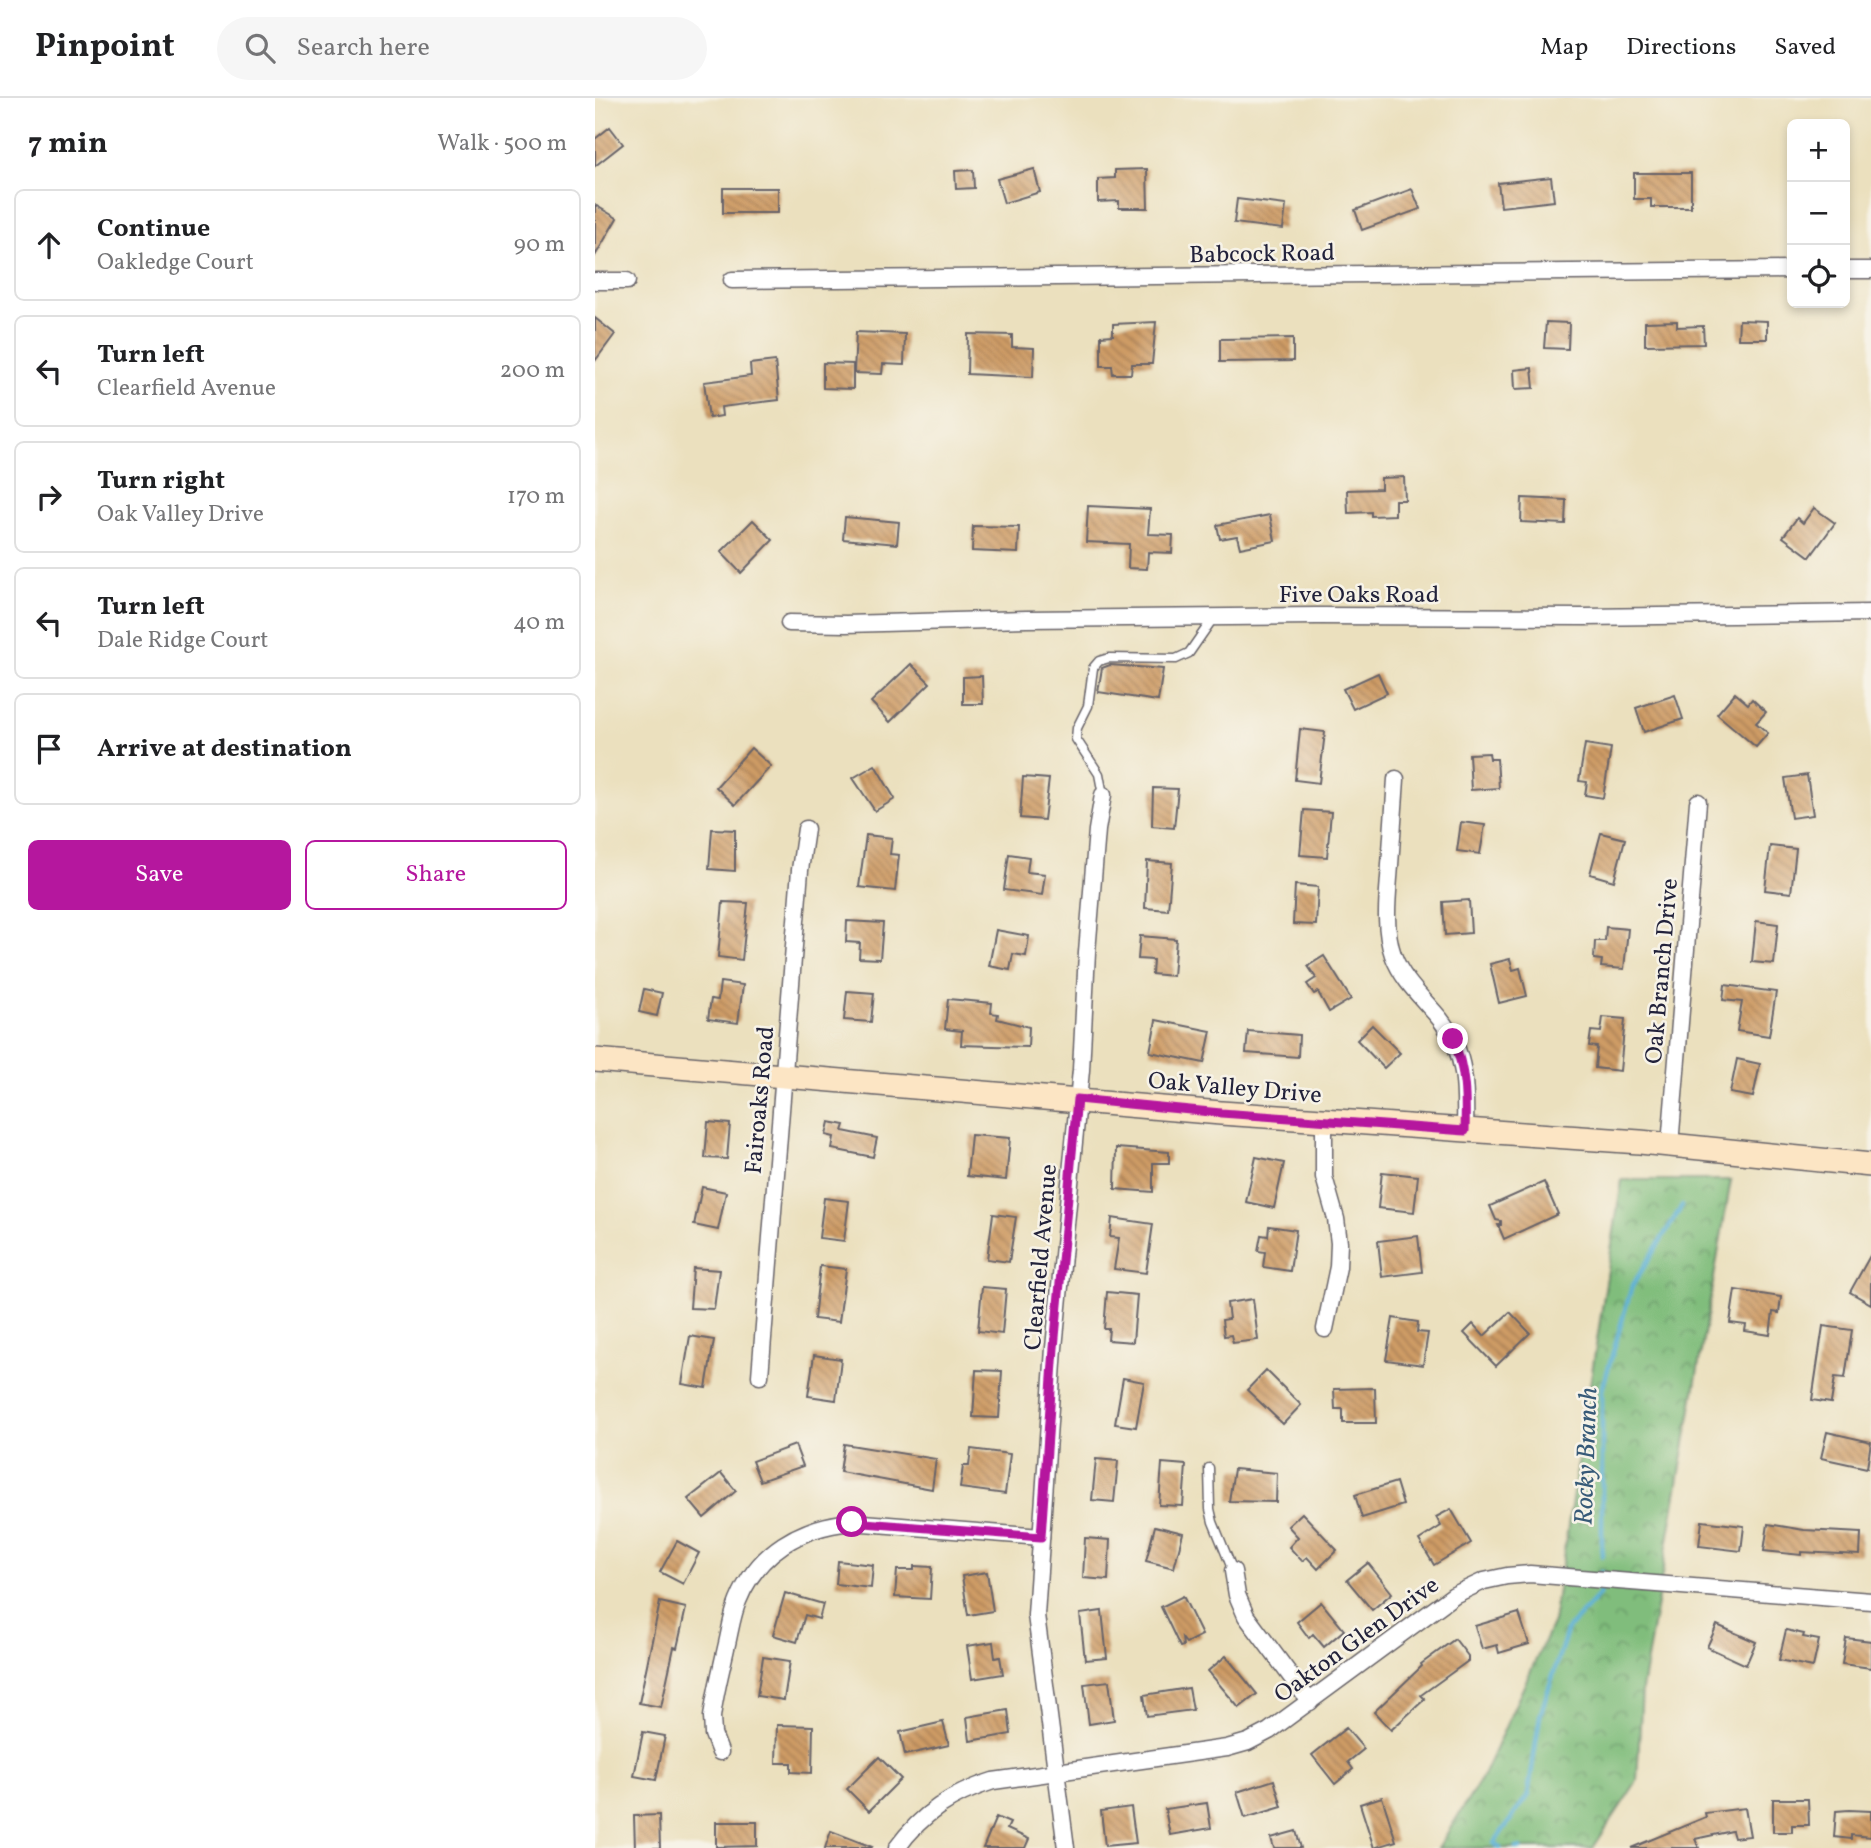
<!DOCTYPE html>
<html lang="en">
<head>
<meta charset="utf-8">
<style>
  body { margin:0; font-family:Vollkorn,serif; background:#f6f6f6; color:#202124 }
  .controls { position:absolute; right:21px; top:21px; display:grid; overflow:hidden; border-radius:10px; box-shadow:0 4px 10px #0003 }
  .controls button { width:63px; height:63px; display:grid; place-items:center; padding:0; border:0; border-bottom:2px solid #e0e0e0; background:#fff; color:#202124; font:35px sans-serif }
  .stop { position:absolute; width:21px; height:21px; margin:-16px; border:5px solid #b5179e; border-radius:50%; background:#fff }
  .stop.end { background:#b5179e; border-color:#fff; box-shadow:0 2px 7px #0008 }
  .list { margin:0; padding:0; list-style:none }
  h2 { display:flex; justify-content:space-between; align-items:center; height:91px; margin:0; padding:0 28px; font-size:30px }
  h2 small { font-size:23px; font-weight:400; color:#757577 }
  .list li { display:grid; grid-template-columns:46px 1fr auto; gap:21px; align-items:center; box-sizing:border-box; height:112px; margin:0 14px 14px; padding:0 14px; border:2px solid #e0e0e0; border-radius:10px }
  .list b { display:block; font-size:26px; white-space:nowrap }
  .list p { margin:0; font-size:23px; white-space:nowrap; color:#757577 }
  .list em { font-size:23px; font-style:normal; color:#757577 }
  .actions { display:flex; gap:14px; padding:21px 28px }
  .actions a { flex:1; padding:16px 0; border:2px solid #b5179e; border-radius:10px; text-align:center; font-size:24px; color:#b5179e }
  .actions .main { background:#b5179e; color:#fff }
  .icon { flex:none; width:38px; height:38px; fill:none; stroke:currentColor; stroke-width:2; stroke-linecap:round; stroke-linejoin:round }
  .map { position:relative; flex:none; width:1276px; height:1750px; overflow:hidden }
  header { display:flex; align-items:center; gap:42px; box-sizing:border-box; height:98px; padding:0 35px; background:#fff; border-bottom:2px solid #e0e0e0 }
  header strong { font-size:33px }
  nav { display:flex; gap:38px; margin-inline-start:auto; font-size:24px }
  .search { width:490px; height:63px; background:#f6f6f6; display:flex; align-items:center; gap:18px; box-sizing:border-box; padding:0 24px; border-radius:38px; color:#757577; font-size:26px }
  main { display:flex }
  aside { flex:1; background:#fff }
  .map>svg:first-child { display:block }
</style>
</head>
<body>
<header>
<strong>Pinpoint</strong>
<div class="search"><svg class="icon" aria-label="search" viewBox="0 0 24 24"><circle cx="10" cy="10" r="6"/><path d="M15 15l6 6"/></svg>Search here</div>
<nav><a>Map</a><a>Directions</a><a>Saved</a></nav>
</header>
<main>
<aside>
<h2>7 min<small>Walk · 500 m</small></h2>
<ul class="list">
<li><svg class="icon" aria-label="ahead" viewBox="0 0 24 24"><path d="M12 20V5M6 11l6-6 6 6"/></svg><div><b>Continue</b><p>Oakledge Court</p></div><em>90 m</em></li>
<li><svg class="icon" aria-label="left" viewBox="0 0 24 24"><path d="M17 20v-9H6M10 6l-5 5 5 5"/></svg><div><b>Turn left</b><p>Clearfield Avenue</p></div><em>200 m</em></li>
<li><svg class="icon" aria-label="right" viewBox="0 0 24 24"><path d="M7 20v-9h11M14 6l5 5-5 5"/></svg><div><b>Turn right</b><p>Oak Valley Drive</p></div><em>170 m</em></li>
<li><svg class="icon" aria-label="left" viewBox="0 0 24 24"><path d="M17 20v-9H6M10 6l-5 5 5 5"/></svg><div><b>Turn left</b><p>Dale Ridge Court</p></div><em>40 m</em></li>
<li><svg class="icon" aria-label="arrive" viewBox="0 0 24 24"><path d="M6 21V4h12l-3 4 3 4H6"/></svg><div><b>Arrive at destination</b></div></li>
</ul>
<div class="actions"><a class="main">Save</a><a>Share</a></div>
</aside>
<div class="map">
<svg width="1276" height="1750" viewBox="0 0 1276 1750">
  <defs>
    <pattern id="forest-crowns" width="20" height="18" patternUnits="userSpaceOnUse" patternTransform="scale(1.75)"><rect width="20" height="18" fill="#80bd7c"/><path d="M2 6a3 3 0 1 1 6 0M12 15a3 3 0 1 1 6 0" fill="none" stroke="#689967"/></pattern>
    <pattern id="building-back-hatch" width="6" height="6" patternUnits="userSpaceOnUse" patternTransform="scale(1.75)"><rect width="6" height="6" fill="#ce9b65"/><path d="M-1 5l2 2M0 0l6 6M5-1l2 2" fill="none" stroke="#a77e54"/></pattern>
  </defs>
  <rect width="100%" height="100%" fill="#f7f3e8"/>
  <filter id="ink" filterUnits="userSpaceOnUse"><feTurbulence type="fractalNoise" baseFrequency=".0143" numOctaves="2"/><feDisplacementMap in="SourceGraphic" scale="14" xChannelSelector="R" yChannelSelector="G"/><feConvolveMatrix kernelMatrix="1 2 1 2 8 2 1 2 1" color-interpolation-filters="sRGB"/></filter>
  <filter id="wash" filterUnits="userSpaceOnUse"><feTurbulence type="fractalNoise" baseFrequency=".00686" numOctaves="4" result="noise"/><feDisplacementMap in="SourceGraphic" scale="28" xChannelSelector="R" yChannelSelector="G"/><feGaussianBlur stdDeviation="1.57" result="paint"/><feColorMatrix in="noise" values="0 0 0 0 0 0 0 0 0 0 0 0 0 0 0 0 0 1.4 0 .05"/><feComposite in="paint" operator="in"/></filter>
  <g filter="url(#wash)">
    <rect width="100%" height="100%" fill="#ebe0be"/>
    <polygon fill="url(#forest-crowns)" stroke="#51705c" stroke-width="2" points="1027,1082 1136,1082 1047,1591 1042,1683 998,1750 843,1750 888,1678 958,1524"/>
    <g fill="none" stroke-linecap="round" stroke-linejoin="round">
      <g stroke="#57aed4" stroke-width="4.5">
        <polyline points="1007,1458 1007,1292 1037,1188 1087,1108"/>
        <polyline points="905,1750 899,1745 933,1697 945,1618 973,1530 1005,1496 1006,1474"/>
        <polyline points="921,1750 926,1750"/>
      </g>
    </g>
    <g id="blocks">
      <g fill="url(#building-back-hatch)">
        <polygon points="15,29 28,46 0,68 0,41"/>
        <polygon points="439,71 445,94 409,105 402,81"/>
        <polygon points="552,71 553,110 524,110 524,103 503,104 503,81 520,80 520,72"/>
        <polygon points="378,72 379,90 361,91 360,73"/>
        <polygon points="1039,75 1096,75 1096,109 1056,109 1056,101 1039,101"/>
        <polygon points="956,79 959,103 906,109 903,85"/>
        <rect x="128" y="90" width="55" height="25"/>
        <polygon points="817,91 825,111 767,132 760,112"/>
        <polygon points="642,101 691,107 688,131 639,125"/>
        <polygon points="0,107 22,120 0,158"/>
        <polygon points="0,220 20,236 0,263"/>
        <polygon points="1144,222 1172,223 1172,241 1143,241"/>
        <polygon points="1082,223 1082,229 1108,228 1109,246 1050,247 1050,224"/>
        <polygon points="561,224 557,266 537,266 536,276 518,276 517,268 506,268 506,238 518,237 518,226"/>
        <polygon points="951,224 974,225 973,251 949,250"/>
        <polygon points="261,234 310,236 309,267 288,266 287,276 259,275"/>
        <polygon points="373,236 417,237 417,249 439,250 438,279 372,276"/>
        <polygon points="698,240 698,263 625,264 625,241"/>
        <polygon points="180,263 184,302 126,309 127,318 114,320 109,284 156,278 155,266"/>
        <polygon points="228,265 258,266 258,291 228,290"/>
        <polygon points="937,270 939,290 920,291 919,272"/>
        <polygon points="809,379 810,402 800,402 800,417 776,418 776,414 753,415 752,392 786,391 786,380"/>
        <polygon points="927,400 971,402 970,426 926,424"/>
        <polygon points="493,408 555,411 553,436 578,437 577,455 553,454 552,471 533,470 534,446 491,444"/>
        <polygon points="1219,410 1240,425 1215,459 1188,439 1202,420 1208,425"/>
        <polygon points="675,417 680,443 645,450 642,438 625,441 622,427"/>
        <polygon points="250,419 304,424 302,446 248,441"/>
        <polygon points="158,422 178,442 146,475 126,454"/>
        <polygon points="378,428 424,429 423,455 377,453"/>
        <polygon points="316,566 335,585 295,624 276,604"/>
        <polygon points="515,567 568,571 563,603 503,594 507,570"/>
        <polygon points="783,575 792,595 758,611 748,591"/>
        <polygon points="387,578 388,606 368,606 368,579"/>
        <polygon points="1140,595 1153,606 1157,601 1171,614 1161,625 1173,635 1161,649 1122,616"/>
        <polygon points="1080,597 1088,621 1049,634 1041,610"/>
        <polygon points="705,631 730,634 724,685 700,682"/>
        <polygon points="990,646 1016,650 1008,700 990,697 992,684 984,683"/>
        <polygon points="156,650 176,668 140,707 121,689"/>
        <polygon points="894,655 895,661 902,661 904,690 876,692 874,656"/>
        <polygon points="280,667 300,701 280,713 258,680"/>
        <polygon points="1212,677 1218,717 1196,720 1190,680"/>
        <polygon points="428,679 454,681 449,722 425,720"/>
        <polygon points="558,690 583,691 579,730 557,728"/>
        <polygon points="709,712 736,714 732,759 705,757"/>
        <polygon points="866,724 890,727 885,756 862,753"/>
        <polygon points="117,731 140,732 140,773 114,771"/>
        <polygon points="1006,735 1030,741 1019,783 995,776"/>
        <polygon points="271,737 297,740 295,756 304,757 300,793 264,789"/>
        <polygon points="1175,748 1201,751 1196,795 1170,792"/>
        <polygon points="414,756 434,759 432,774 450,776 447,797 409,792"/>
        <polygon points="552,763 577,765 573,812 550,810"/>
        <polygon points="700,787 723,789 721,827 698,826"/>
        <polygon points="874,802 876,835 850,837 848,804"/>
        <polygon points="128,804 153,805 147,862 123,859"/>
        <polygon points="252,823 288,825 285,861 264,860 265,845 251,844"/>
        <polygon points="1161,823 1183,826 1179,866 1157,864"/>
        <polygon points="1011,829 1033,831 1029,871 1006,869 1007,862 999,861 1000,843 1010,843"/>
        <polygon points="401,832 434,838 431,858 418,856 415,872 394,868"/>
        <polygon points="545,838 581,841 578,878 557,876 558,862 543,861"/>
        <polygon points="729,858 756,901 734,914 723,894 719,896 712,886 721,880 713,868"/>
        <polygon points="915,861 918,872 925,870 932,898 904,905 895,866"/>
        <polygon points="125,884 148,887 143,925 113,921 116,901 123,902"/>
        <polygon points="1130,887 1181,894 1174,938 1142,933 1147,904 1128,902"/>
        <polygon points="49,891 67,895 62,918 44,914"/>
        <polygon points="252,893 279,895 276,924 249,922"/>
        <polygon points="353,901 397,905 396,915 403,916 402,921 434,929 433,949 366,947 367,933 350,931"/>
        <polygon points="1008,919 1030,921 1025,973 1000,970 1002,949 994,948 996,933 1006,934"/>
        <polygon points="561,922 616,933 609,965 555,954"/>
        <polygon points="777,927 805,955 789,970 762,942"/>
        <polygon points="653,933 704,937 703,959 651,955"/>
        <polygon points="1142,961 1165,966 1158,999 1135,995"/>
        <polygon points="113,1024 135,1026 132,1061 110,1060"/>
        <polygon points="234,1024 250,1027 248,1033 282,1040 278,1059 237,1051 239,1039 231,1037"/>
        <polygon points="376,1037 415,1040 411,1082 372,1078"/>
        <polygon points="521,1050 574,1054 574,1065 558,1065 558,1094 520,1091"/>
        <polygon points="661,1059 689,1065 679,1110 651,1104"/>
        <polygon points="787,1074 823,1078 819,1114 783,1110"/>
        <polygon points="949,1084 963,1116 909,1141 903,1127 906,1127 906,1123 901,1122 895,1108"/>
        <polygon points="107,1089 131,1094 123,1132 99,1127"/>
        <polygon points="229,1100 254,1103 249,1143 224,1140"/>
        <polygon points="398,1116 421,1119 414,1164 392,1161"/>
        <polygon points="517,1120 558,1126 551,1175 519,1171 524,1140 515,1139"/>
        <polygon points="674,1128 701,1132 695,1173 668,1169 670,1154 663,1153 666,1137 673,1138"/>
        <polygon points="823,1138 827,1174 787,1179 783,1143"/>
        <polygon points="1276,1156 1276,1206 1255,1194"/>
        <polygon points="225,1168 251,1171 244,1224 219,1221"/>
        <polygon points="98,1170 124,1172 119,1211 95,1210"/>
        <polygon points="387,1189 411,1191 407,1236 383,1233"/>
        <polygon points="1140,1192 1186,1199 1184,1215 1178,1214 1175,1237 1150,1233 1151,1227 1135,1225"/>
        <polygon points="512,1194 542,1197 538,1244 513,1242 514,1231 509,1231"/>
        <polygon points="658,1201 663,1242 638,1245 636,1237 629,1238 627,1222 634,1221 632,1205"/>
        <polygon points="915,1214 935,1235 901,1268 869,1235 878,1226 889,1238"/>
        <polygon points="798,1220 823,1224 822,1234 833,1235 828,1267 791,1262"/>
        <polygon points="1228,1228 1257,1232 1250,1280 1240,1279 1236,1305 1217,1302"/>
        <polygon points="95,1238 119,1242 111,1290 87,1286"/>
        <polygon points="219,1257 246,1261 241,1302 213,1298"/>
        <polygon points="381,1272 407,1273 404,1320 378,1319"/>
        <polygon points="671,1272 706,1307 688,1326 652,1292"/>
        <polygon points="528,1280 549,1284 541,1329 520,1326"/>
        <polygon points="780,1290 781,1325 748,1325 748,1311 740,1311 739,1291"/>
        <polygon points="1232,1334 1276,1344 1272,1370 1226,1360"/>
        <polygon points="249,1346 341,1361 337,1391 245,1374"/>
        <polygon points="200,1347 208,1368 165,1383 157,1363"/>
        <polygon points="376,1351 415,1356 410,1396 365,1390 368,1368 374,1368"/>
        <polygon points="501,1361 523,1363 519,1404 497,1402"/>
        <polygon points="567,1365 591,1367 588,1408 564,1407"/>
        <polygon points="639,1371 682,1375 681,1404 634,1403"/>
        <polygon points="126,1375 141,1393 109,1420 93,1401"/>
        <polygon points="801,1384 808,1407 767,1420 760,1397"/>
        <polygon points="856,1411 876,1445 839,1467 824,1442 846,1428 841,1419"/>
        <polygon points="707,1415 742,1452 723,1471 712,1459 707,1463 694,1449 703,1439 693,1428"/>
        <polygon points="1107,1423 1149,1428 1146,1453 1104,1448"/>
        <polygon points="1173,1426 1209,1432 1266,1435 1265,1457 1206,1454 1206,1457 1169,1453"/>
        <polygon points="560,1428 588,1435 579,1470 551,1463"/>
        <polygon points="490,1440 515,1442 513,1482 488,1480"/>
        <polygon points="82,1443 104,1455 88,1486 65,1474"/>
        <polygon points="243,1463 278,1467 276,1490 241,1486"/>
        <polygon points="773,1465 797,1495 777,1512 752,1482"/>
        <polygon points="319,1468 337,1469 335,1501 300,1499 302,1472 319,1472"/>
        <polygon points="392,1474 398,1513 373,1517 367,1478"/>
        <polygon points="190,1495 228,1506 224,1521 210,1517 202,1544 178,1537"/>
        <polygon points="588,1498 607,1537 591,1545 587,1540 588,1548 585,1549 566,1509"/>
        <polygon points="65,1504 91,1510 82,1550 79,1549 66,1609 44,1605"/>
        <polygon points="726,1504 749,1532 729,1549 718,1536 714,1540 702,1524"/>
        <polygon points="507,1513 512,1560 490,1562 485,1516"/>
        <polygon points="924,1515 934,1546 904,1555 902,1547 887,1551 880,1528"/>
        <polygon points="1122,1527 1161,1544 1151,1567 1112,1549"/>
        <polygon points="1191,1532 1209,1536 1208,1539 1224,1542 1218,1569 1184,1562"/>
        <polygon points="1251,1540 1276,1543 1276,1570 1247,1566"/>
        <polygon points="860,1541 873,1558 873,1563 826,1597 830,1601 796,1632 779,1614 827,1568 826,1566"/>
        <polygon points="398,1544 400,1560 405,1559 408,1576 377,1581 372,1548"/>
        <polygon points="631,1558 662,1596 644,1610 613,1573"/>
        <polygon points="168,1559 195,1563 189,1602 162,1598"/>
        <polygon points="514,1583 519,1622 494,1626 489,1586"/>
        <polygon points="594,1590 598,1612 552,1618 549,1597"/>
        <polygon points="413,1612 416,1636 375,1643 372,1619"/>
        <polygon points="348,1624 354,1647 310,1657 305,1634"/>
        <polygon points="182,1627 218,1628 217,1675 196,1674 196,1665 181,1665"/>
        <polygon points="751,1630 769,1651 753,1664 758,1671 740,1686 717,1657"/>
        <polygon points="48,1634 70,1638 61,1682 39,1678"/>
        <polygon points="284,1659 306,1681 274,1713 252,1691"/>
        <polygon points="679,1682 687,1709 650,1720 642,1694"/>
        <polygon points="787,1699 801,1743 779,1750 765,1706"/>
        <polygon points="1178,1701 1213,1701 1214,1727 1197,1727 1197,1734 1178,1734"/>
        <polygon points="612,1705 616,1730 575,1737 570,1711"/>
        <polygon points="536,1709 541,1745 510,1748 506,1713"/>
        <polygon points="1150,1710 1155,1738 1139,1740 1137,1733 1100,1741 1104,1750 1036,1750 1111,1719 1110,1715"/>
        <polygon points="1254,1712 1276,1713 1276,1739 1256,1737 1256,1741 1239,1739 1241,1713"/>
        <polygon points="64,1717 65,1750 40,1750 39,1718"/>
        <polygon points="401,1719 415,1725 412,1731 434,1741 430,1750 388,1750"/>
        <polygon points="121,1724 162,1724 162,1748 121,1749"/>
        <polygon points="236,1733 277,1749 276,1750 230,1750"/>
        <polygon points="701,1733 706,1750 679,1750 676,1740"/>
      </g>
    </g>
  </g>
  <g filter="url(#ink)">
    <use href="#blocks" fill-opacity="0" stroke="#686469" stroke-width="2"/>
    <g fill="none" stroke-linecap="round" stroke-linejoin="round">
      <g stroke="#686469" stroke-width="11">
        <g id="lane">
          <polyline points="508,697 504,676 481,641 482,630 493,608 498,570 504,563 514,560 581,561 594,555 619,519"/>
          <polyline points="614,1370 615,1411 618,1424 638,1473"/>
        </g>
      </g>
      <g stroke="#686469" stroke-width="19">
        <g id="street">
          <polyline points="1250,172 1276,172"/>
          <polyline points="137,182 1197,172"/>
          <polyline points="0,183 32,183"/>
          <polyline points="194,525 251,526 431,521 722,518 990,519 1276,515"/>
          <path d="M 801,681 C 799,710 797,738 795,767 C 793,797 788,828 798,857 C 808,884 828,900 845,921 C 872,955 871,992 870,1033"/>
          <polyline points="729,1023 729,1079 741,1121 744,1145 743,1169 730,1231"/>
          <polyline points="1075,1047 1103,704"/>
          <polyline points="165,1278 205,772 211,731"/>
          <polyline points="638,1473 642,1497 651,1518 715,1604"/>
          <path d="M 125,1654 L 118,1636 L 117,1619 C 120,1595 126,1573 131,1550 C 135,1534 137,1517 143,1503 C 163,1453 206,1429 256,1424 L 446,1439"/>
          <path d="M 302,1750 C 327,1715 357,1696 398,1683 L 632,1650 L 653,1644 L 674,1633 L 859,1497 L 889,1483 L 912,1478 L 935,1476 L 1276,1503"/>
          <polyline points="471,1750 441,1517 459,1250 486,972 492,854 502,732 508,697"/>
        </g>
      </g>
      <g stroke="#686469" stroke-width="26">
        <polyline id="secondary" points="0,962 626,1015 1045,1044 1276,1067"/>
      </g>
      <use href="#lane" stroke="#fff" stroke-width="8"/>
      <use href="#street" stroke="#fff" stroke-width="16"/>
      <use href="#secondary" stroke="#fce5c4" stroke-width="23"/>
    </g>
  </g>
  <g fill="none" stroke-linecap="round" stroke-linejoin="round" filter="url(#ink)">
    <path stroke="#b5179e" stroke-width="9" d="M 257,1424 L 446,1439 L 459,1250 L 482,1001 L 626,1015 L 870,1033 C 871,1000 871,972 858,941"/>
  </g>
  <g text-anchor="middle" stroke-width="5" stroke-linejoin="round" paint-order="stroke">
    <g font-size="24" fill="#22223b" stroke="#f7f3e8">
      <text transform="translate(667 155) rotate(-1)" y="8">Babcock Road</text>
      <text x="764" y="504">Five Oaks Road</text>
      <text transform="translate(1066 873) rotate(-85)" y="8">Oak Branch Drive</text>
      <text transform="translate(640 989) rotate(5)" y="8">Oak Valley Drive</text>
      <text transform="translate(164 1002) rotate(-85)" y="8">Fairoaks Road</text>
      <text transform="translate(445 1159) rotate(-85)" y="8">Clearfield Avenue</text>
      <text transform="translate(761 1541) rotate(-36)" y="8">Oakton Glen Drive</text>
    </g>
    <g font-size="26" font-style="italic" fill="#375a78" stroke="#f7f3e8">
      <text transform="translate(990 1358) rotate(-88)" y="9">Rocky Branch</text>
    </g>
  </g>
</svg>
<div class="controls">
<button>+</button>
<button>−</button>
<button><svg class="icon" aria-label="locate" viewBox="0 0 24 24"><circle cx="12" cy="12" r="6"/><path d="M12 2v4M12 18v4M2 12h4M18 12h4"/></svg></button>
</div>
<div class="stop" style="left:257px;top:1424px"></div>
<div class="stop end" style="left:858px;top:941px"></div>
</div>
</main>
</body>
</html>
